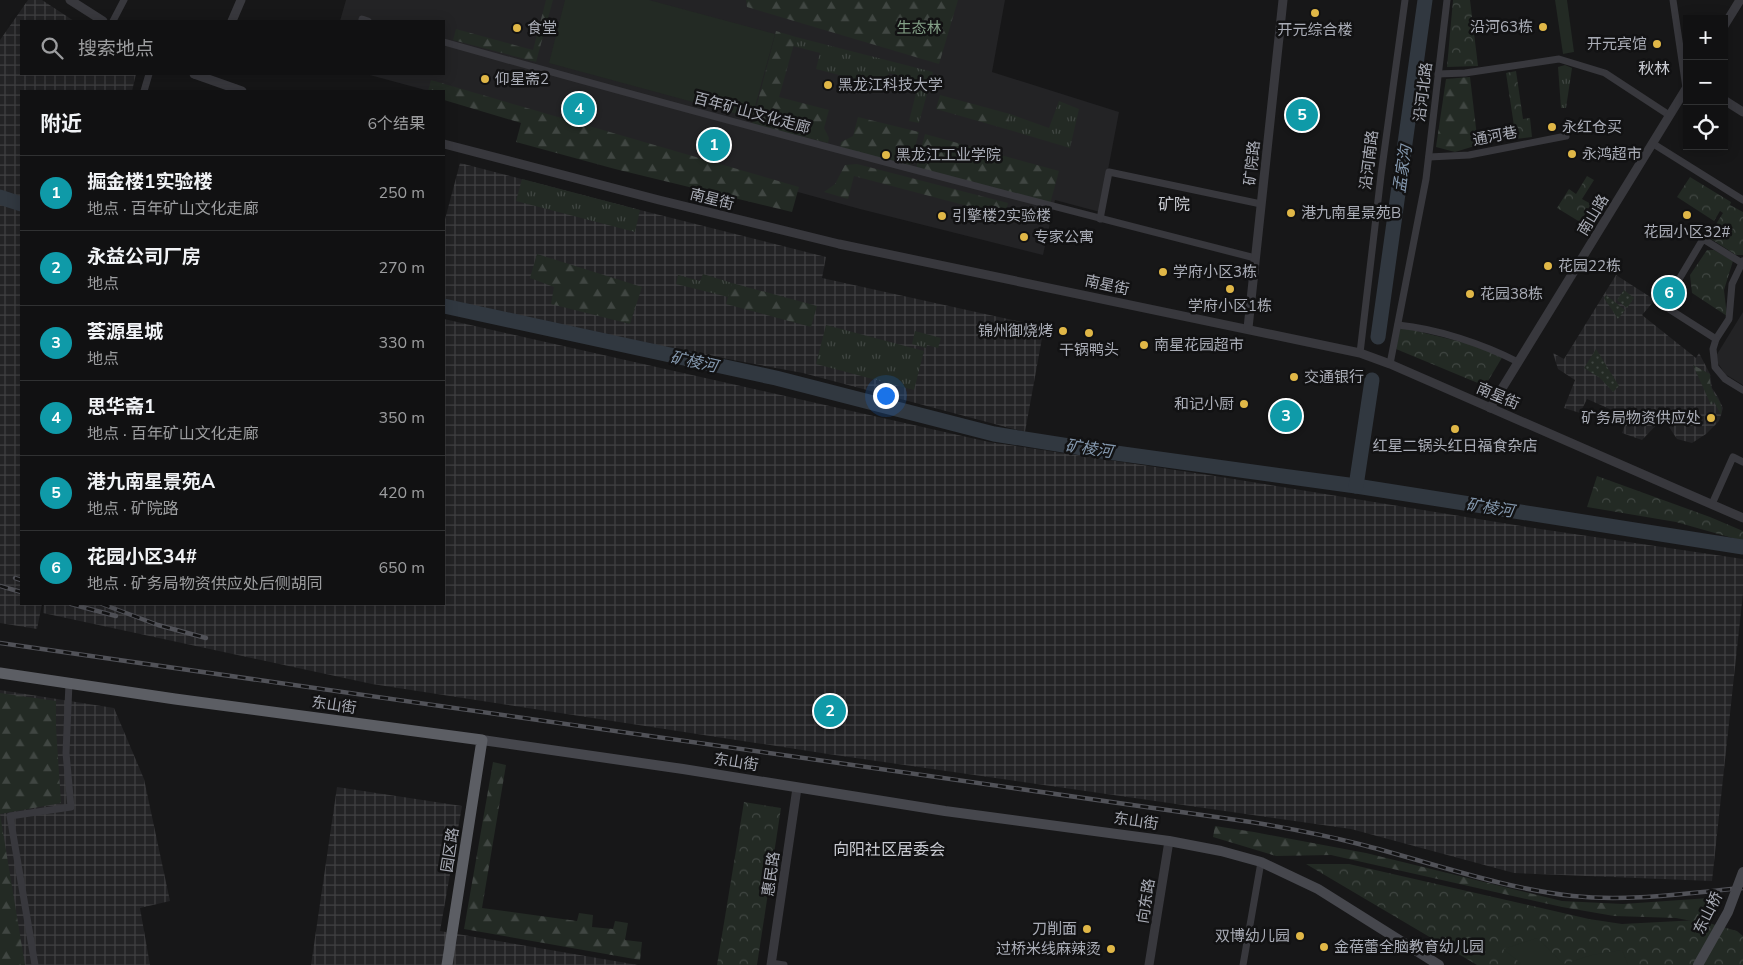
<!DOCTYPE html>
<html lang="zh">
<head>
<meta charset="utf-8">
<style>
  body { margin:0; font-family:"Nunito Sans","Noto Sans SC",sans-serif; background:#1e1f20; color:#f1f3f6 }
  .controls { position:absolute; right:15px; top:15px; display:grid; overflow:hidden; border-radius:0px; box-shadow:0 2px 12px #0003 }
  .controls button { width:45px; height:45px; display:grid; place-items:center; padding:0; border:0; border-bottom:1px solid #303132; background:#111112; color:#f1f3f6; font:25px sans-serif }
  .you { position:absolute; left:885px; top:395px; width:18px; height:18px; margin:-12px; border:4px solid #fff; border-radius:50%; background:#1a73e8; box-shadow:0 0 0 8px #1a73e833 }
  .badge { display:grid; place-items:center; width:32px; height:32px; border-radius:50%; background:#e0b747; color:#fff; font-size:16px; font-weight:700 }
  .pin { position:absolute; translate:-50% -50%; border:2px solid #fff; box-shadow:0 1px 5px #0006 }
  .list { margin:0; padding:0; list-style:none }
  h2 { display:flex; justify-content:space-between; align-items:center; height:65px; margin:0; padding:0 20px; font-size:21px }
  h2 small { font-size:16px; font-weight:400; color:#9c9d9f }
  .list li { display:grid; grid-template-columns:32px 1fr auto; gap:15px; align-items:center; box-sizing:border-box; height:75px; padding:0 20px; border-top:1px solid #303132 }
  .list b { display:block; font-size:19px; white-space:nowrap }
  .list p { margin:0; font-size:16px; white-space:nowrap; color:#9c9d9f }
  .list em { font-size:16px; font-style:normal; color:#9c9d9f }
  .icon { flex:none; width:28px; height:28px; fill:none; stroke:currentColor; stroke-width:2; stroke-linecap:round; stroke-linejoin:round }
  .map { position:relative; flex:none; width:1743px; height:965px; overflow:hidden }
  .search { position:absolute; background:#111112; box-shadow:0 2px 12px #0003; left:20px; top:20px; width:425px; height:55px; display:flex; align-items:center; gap:12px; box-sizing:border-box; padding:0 18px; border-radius:0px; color:#9c9d9f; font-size:19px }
  .panel { position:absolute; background:#111112; box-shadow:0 2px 12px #0003; left:20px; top:90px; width:425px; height:515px; border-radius:0px }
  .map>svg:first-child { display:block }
</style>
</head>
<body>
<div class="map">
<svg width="1743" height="965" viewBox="0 0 1743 965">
  <defs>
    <pattern id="industrial-grid" width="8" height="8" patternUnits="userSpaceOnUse" patternTransform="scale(1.25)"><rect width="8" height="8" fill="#232325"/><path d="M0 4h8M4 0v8" fill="none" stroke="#404042"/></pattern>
    <pattern id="grass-tufts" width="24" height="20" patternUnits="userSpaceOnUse" patternTransform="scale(1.25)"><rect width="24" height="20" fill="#232a24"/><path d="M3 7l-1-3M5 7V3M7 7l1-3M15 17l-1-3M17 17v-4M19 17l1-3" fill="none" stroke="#404642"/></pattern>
    <pattern id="forest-firs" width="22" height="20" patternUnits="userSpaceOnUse" patternTransform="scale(1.25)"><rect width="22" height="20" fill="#232a24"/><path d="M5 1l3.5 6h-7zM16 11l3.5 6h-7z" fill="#404642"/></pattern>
    <pattern id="park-crowns" width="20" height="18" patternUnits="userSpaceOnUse" patternTransform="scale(1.25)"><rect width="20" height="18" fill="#232a24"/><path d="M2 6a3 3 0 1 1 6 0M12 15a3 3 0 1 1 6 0" fill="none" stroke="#404642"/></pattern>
    <pattern id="garden-dots" width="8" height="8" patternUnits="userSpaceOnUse" patternTransform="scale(1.25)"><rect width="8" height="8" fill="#232a24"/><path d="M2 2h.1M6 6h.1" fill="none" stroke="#404642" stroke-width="1.8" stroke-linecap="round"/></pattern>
  </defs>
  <rect width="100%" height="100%" fill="#171718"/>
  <g fill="#232325">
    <polygon points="346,0 1005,0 992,72 1119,112 1100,212 1055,200 1043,255 860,209 444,95 444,91 429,91 366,74 444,74 444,21 340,21"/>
    <polygon points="1743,312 1743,385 1725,374 1718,363 1716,356"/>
  </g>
  <g fill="url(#industrial-grid)">
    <polygon points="28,0 42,0 74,21 21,21 21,74 136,74 132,91 21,91 21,604 42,604 37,629 0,623 0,40"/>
    <polygon points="460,163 640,210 826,257 822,278 1044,327 1025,432 803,373 668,348 444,303 444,223"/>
    <polygon points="1616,275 1655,300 1642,315 1696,358 1699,353 1710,374 1712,388 1718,397 1723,408 1721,415 1719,421 1706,434 1692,443 1677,439 1663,418 1642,440 1622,433 1628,417 1587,399 1580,413 1564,408 1575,380 1558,369 1553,353 1564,359"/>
    <polygon points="444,319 989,442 1215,476 1527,527 1743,559 1743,593 1712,881 1514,873 1351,829 828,754 372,684 43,613 44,604 444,604"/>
    <polygon points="0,690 114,708 144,779 170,901 140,908 150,965 0,965"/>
    <polygon points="337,787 462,806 440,931 638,965 311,965"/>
  </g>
  <g fill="url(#grass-tufts)">
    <polygon points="796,37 933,72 919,123 909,121 919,81 889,73 885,87 816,69 820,53 793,46"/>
    <polygon points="1565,65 1572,68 1566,108 1561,108 1558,67"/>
    <polygon points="1059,101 1079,109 1070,148 1006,129 1010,114 1049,128"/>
    <polygon points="522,179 640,210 635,232 516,201"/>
    <polygon points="703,274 732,283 728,297 676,284 678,275 700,281"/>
    <polygon points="826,325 924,351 914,390 816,364"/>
    <polygon points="915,331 941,338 938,348 927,345 926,348 912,344"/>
  </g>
  <g fill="url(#forest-firs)">
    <polygon points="546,0 553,0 536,62 453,40 456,29 533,50"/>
    <polygon points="746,0 958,0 939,64 747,7"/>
    <polygon points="776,31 796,37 779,97 829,110 824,128 829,138 828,143 752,124"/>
    <polygon points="1470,77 1478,145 1455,152 1436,147 1446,79"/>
    <polygon points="431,80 799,187 792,212 615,169 516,142 521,123 444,100 444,91 428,91"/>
    <polygon points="940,95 1010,114 1006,129 936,109"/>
    <polygon points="858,117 919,132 910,166 840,148 841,142 853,136"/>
    <polygon points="925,134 1059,171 1050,204 916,168"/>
    <polygon points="857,164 1008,203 1005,216 854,176 848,199 824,192 835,184 845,165"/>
    <polygon points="537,254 642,287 630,324 551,304 554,287 530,278"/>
    <polygon points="732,283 817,306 811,327 726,304"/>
    <path d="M 1693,365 L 1710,374 C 1710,378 1710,383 1711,387 C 1715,398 1724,402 1721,415 L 1714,402 L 1711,405 Z"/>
    <polygon points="0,693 56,701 56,727 61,803 0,814 25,965 0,965"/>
    <polygon points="493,762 506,765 482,908 577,921 579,913 593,915 592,927 613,929 615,921 628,923 625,940 642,942 640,960 464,929"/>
    <polygon points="1215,826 1254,832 1366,853 1562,901 1623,904 1709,898 1697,922 1676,918 1614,916 1562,907 1331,855 1276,856 1213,837"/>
  </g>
  <g fill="url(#park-crowns)">
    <polygon points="1453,0 1470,0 1478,66 1447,67"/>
    <polygon points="1516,71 1523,119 1530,118 1532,137 1516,139 1506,73"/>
    <polygon points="1587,176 1594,180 1582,199 1591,204 1580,222 1557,208 1569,189 1576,194"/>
    <polygon points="1690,177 1731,202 1730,205 1743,212 1743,255 1736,255 1708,237 1723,213 1720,211 1714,221 1677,197"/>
    <polygon points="1707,250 1714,250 1733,261 1724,290 1727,316 1692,293 1690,275"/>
    <polygon points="1400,327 1474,345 1503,356 1485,386 1396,349"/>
    <polygon points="1597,476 1710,517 1743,531 1743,541 1676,522 1587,507"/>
    <polygon points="744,802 781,808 757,965 717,965"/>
    <polygon points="1306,864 1349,864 1589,919 1622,924 1698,920 1737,931 1743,936 1743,965 1477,965"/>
  </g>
  <g fill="url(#garden-dots)">
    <polygon points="1624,290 1634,298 1627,308 1617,300"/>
    <polygon points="1606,295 1625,310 1618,319 1604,298"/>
    <polygon points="1596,349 1619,386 1613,392 1600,378 1584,368"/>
  </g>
  <g fill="#232a24">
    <polygon points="565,0 649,0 775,34 752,118 549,63"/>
    <polygon points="1555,0 1567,0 1574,52 1563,54"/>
    <polygon points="1537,938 1564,964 1592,955 1622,950 1628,965 1523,965 1503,949"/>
  </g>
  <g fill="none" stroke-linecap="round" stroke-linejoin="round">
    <g stroke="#313840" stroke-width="15">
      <polyline points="0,197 21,204"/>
      <polyline points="444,306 776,378 994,434 1101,451 1356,486 1743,547"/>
      <polyline points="1378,337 1425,0"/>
      <polyline points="1356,486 1372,380"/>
    </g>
    <g stroke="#38383d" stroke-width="7">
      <polyline points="1673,0 1686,88"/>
      <polyline points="362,19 368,21"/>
      <polyline points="113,21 124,0"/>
      <path d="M 444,42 C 713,118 984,189 1255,258"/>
      <polyline points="1438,74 1465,73 1559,59 1605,73 1669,115"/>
      <polyline points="144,91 149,74"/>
      <polyline points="1652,143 1743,200"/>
      <polyline points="1429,157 1469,155 1566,136"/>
      <polyline points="1100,219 1109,172 1261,204"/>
      <polyline points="1743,261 1732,284 1729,319 1716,339 1713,349 1715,367 1725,379 1743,390"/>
      <polyline points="1675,286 1703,239 1742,263"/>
      <polyline points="1669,309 1716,339"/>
      <path d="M 1398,325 C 1438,329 1483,344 1518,362"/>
      <polyline points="1360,353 1381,175 1405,0"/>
      <polyline points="1390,364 1426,179 1447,0"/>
      <polyline points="1712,504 1733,457 1743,462"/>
      <polyline points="771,963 784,965"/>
      <polyline points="35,965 10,816 71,807 66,753 69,683"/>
      <polyline points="1243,965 1261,862"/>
    </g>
    <g stroke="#38383d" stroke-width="9">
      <polyline points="70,0 103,21"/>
      <polyline points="232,21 241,0"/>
      <polyline points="1724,26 1740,0"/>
      <polyline points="194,74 242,91"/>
      <polyline points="1724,100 1743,112"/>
      <polyline points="444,144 659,200 839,244 1360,353 1390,364 1743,518"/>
      <polyline points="1248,328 1283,0"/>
      <polyline points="1490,408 1687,87"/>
      <polyline points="771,965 797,788"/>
      <polyline points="1149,965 1169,841"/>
    </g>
    <polyline stroke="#46474d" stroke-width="10" points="482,740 683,769 945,811 1169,841 1221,851 1261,862 1318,889 1439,965"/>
    <polyline stroke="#5c5e64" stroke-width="11" points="0,673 175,699 482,740 447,965"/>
    <g stroke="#515258" stroke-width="4.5">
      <g id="rail">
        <polyline points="15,578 21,580"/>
        <polyline points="0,586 21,592"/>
        <polyline points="71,604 116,616"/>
        <polyline points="102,604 158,625 206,638"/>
        <path d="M 0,643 L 1251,822 C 1287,828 1324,835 1359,844 C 1430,862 1500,888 1573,896 C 1629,902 1687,893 1743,888"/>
      </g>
    </g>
    <use href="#rail" stroke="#121213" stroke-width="2.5" stroke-dasharray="8" stroke-linecap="butt"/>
    <polyline stroke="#46474d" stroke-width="10" points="1698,965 1728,912 1743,872"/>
  </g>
  <g fill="#e0b747" stroke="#121213" stroke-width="2">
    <circle cx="1315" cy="13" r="5"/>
    <circle cx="1543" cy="27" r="5"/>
    <circle cx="517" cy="28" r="5"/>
    <circle cx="1657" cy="44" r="5"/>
    <circle cx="485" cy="79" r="5"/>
    <circle cx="828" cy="85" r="5"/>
    <circle cx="1552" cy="127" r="5"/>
    <circle cx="1572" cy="154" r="5"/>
    <circle cx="886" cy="155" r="5"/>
    <circle cx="1291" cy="213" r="5"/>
    <circle cx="1687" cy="215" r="5"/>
    <circle cx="942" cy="216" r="5"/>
    <circle cx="1024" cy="237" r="5"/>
    <circle cx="1548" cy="266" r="5"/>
    <circle cx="1163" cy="272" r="5"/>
    <circle cx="1230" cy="289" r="5"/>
    <circle cx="1470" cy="294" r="5"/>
    <circle cx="1063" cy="331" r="5"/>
    <circle cx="1089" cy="333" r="5"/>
    <circle cx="1144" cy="345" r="5"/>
    <circle cx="1294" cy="377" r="5"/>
    <circle cx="1244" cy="404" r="5"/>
    <circle cx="1711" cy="418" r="5"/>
    <circle cx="1455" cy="429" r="5"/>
    <circle cx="1087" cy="929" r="5"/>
    <circle cx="1300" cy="936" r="5"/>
    <circle cx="1324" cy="947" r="5"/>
    <circle cx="1111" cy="949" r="5"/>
  </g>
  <g text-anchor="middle" stroke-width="5" stroke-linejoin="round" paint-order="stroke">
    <g font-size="15" fill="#aaadb7" stroke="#121213" text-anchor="start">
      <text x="1533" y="32" text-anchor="end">沿河63栋</text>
      <text x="527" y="33">食堂</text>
      <text x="1315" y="35" text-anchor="middle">开元综合楼</text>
      <text x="1647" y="49" text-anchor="end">开元宾馆</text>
      <text x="495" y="84">仰星斋2</text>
      <text x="838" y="90">黑龙江科技大学</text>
      <text x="1562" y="132">永红仓买</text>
      <text x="1582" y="159">永鸿超市</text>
      <text x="896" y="160">黑龙江工业学院</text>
      <text x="1301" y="218">港九南星景苑B</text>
      <text x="952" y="221">引擎楼2实验楼</text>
      <text x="1687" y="237" text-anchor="middle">花园小区32#</text>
      <text x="1034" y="242">专家公寓</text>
      <text x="1558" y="271">花园22栋</text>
      <text x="1173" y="277">学府小区3栋</text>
      <text x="1480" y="299">花园38栋</text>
      <text x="1230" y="311" text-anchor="middle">学府小区1栋</text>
      <text x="1053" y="336" text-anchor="end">锦州御烧烤</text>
      <text x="1154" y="350">南星花园超市</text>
      <text x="1089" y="355" text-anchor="middle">干锅鸭头</text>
      <text x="1304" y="382">交通银行</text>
      <text x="1234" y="409" text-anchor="end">和记小厨</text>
      <text x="1701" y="423" text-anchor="end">矿务局物资供应处</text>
      <text x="1455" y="451" text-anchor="middle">红星二锅头红日福食杂店</text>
      <text x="1077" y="934" text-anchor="end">刀削面</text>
      <text x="1290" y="941" text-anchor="end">双博幼儿园</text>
      <text x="1334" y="952">金蓓蕾全脑教育幼儿园</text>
      <text x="1101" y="954" text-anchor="end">过桥米线麻辣烫</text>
    </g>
    <g font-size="15" fill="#83a087" stroke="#121213">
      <text x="919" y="33">生态林</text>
    </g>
    <g font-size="15" fill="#aaadb7" stroke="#121213">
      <text transform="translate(1423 92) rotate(-83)" y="5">沿河北路</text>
      <text transform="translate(752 113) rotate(15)" y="5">百年矿山文化走廊</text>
      <text transform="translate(1495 136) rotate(-11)" y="5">通河巷</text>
      <text transform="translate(1369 160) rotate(-83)" y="5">沿河南路</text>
      <text transform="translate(1252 163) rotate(-84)" y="5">矿院路</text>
      <text transform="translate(712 199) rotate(14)" y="5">南星街</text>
      <text transform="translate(1593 215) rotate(-59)" y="5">南山路</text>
      <text transform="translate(1107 285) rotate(12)" y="5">南星街</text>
      <text transform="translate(1498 396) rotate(23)" y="5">南星街</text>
      <text transform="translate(334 705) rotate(8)" y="5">东山街</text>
      <text transform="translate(736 762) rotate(9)" y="5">东山街</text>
      <text transform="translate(1136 821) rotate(8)" y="5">东山街</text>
      <text transform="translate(450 850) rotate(-81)" y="5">园区路</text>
      <text transform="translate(771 874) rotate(-82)" y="5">惠民路</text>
      <text transform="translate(1146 901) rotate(-81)" y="5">向东路</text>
      <text transform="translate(1708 913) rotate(-63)" y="5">东山桥</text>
    </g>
    <g font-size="16" fill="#caccd3" stroke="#121213">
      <text x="1654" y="74">秋林</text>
      <text x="1174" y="210">矿院</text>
      <text x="889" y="855">向阳社区居委会</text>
    </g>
    <g font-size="16" font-style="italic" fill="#8498ae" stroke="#121213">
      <text transform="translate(1402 169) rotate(-82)" y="6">孟家沟</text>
      <text transform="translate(694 361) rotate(12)" y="6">矿棱河</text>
      <text transform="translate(1089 448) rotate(8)" y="6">矿棱河</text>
      <text transform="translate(1490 507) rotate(9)" y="6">矿棱河</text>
    </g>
  </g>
</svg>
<div class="controls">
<button>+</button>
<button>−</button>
<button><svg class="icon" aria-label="locate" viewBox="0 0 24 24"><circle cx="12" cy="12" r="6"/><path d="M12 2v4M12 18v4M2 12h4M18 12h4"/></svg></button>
</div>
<div class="you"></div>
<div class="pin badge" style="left:714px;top:145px;background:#0f9aa8">1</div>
<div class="pin badge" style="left:830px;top:711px;background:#0f9aa8">2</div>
<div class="pin badge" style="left:1286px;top:416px;background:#0f9aa8">3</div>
<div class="pin badge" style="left:579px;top:109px;background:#0f9aa8">4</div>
<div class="pin badge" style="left:1302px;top:115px;background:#0f9aa8">5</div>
<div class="pin badge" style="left:1669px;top:293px;background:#0f9aa8">6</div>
<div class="search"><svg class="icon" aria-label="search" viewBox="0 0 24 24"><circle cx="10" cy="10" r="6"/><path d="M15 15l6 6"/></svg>搜索地点</div>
<section class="panel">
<h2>附近<small>6个结果</small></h2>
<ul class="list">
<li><span class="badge" style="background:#0f9aa8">1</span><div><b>掘金楼1实验楼</b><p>地点 · 百年矿山文化走廊</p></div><em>250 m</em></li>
<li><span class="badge" style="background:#0f9aa8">2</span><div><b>永益公司厂房</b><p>地点</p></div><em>270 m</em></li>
<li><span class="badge" style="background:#0f9aa8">3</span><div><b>荟源星城</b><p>地点</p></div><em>330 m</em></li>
<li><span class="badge" style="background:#0f9aa8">4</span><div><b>思华斋1</b><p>地点 · 百年矿山文化走廊</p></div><em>350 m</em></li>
<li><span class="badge" style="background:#0f9aa8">5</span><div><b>港九南星景苑A</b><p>地点 · 矿院路</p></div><em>420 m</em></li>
<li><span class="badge" style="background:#0f9aa8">6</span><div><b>花园小区34#</b><p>地点 · 矿务局物资供应处后侧胡同</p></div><em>650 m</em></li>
</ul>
</section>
</div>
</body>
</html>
